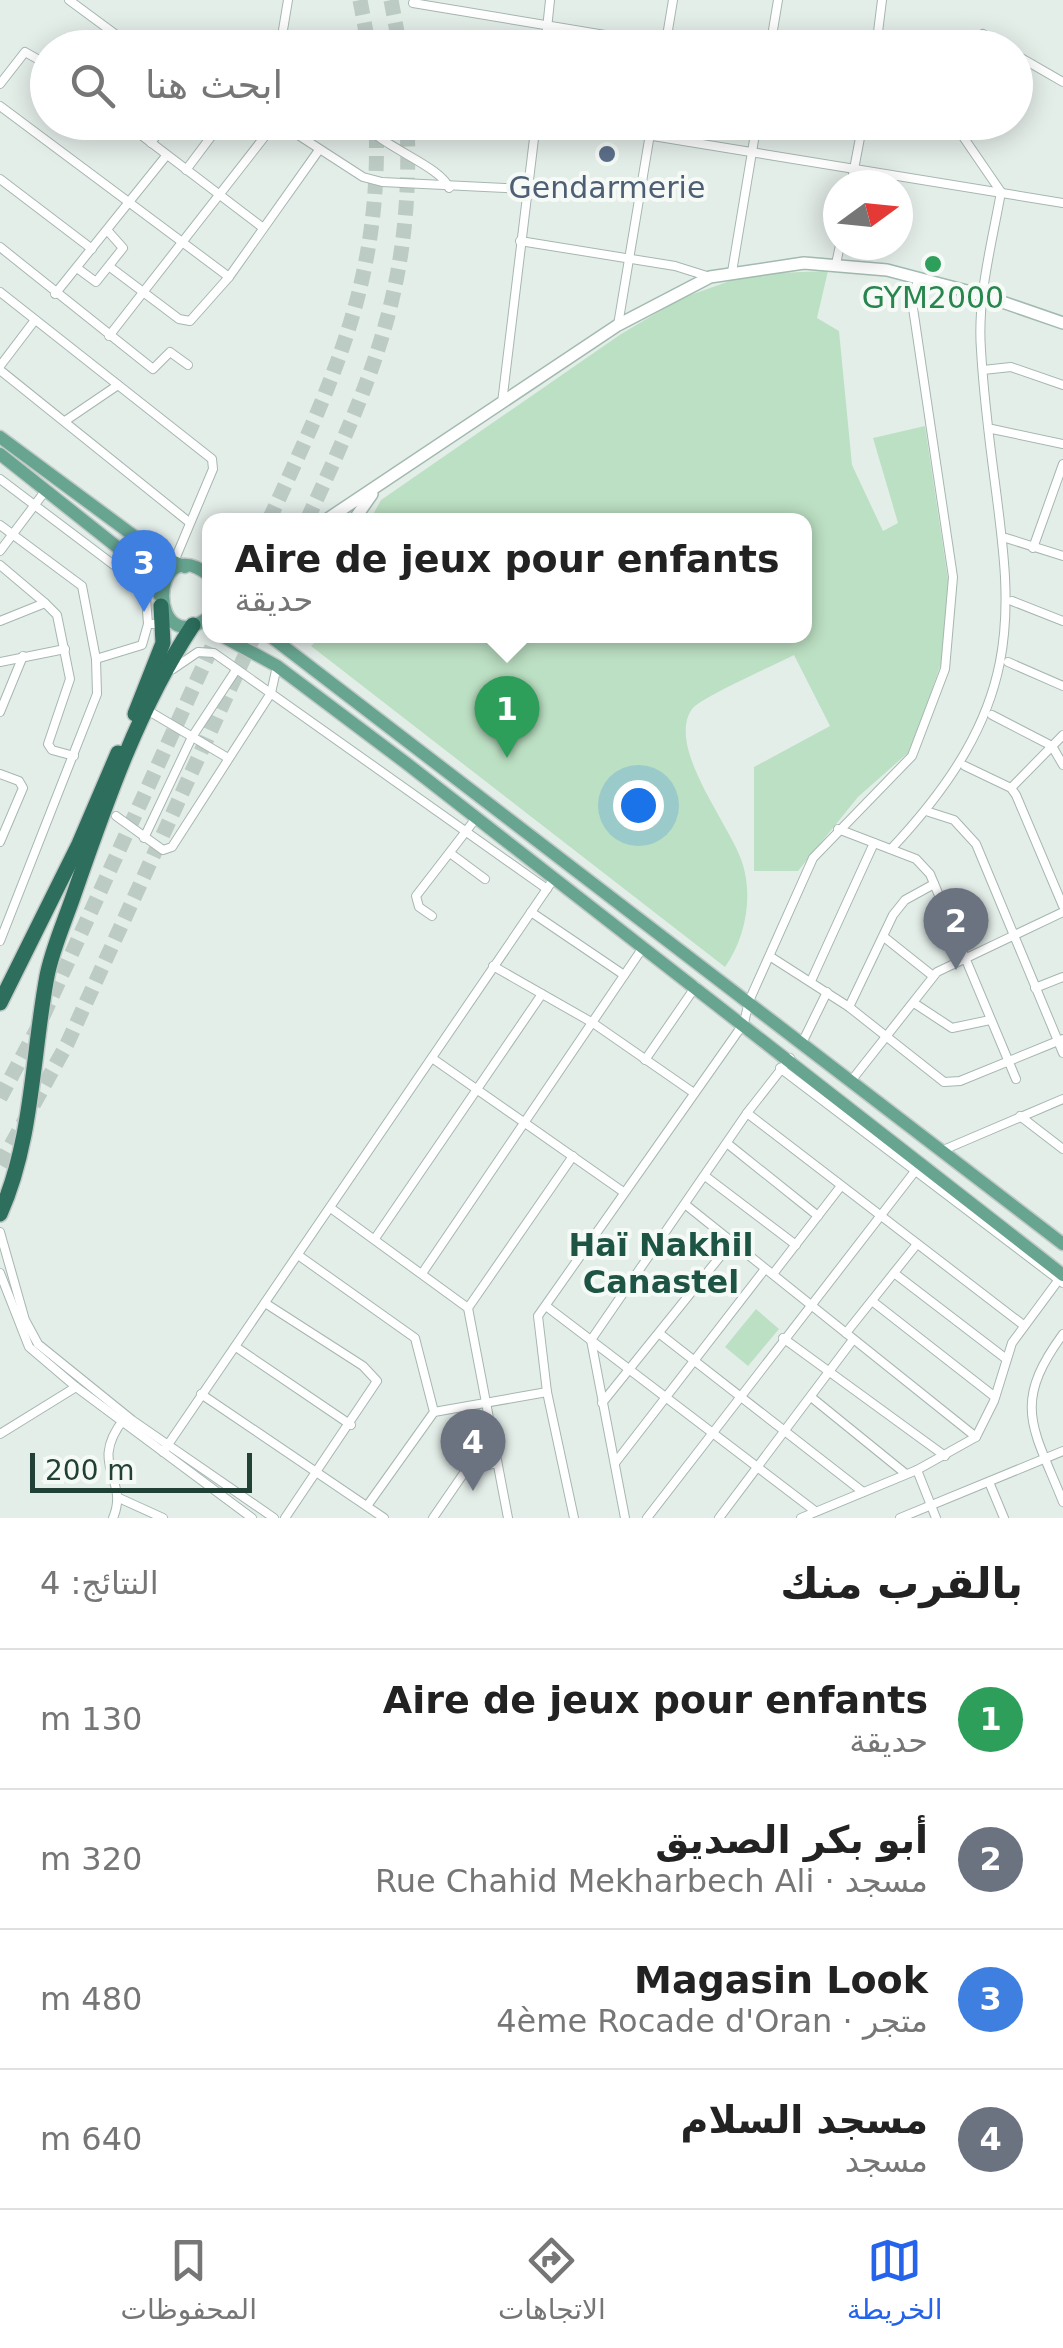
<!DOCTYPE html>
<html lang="ar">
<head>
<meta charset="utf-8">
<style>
  body { margin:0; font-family:"DejaVu Sans","Noto Sans Arabic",sans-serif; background:#f2f2f2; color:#222; direction:rtl }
  .compass { position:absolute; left:823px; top:170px; width:90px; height:90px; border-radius:50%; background:#fff; box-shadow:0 5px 25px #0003; rotate:75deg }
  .scale { position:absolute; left:30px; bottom:25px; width:222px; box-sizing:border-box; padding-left:10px; border:5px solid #224136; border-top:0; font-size:28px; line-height:35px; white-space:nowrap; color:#224136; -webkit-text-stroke:8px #f5faf7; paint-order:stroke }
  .you { position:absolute; left:638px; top:805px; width:35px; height:35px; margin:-25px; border:8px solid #fff; border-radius:50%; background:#1a73e8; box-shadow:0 0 0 15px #1a73e833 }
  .badge { display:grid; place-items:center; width:65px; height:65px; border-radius:50%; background:#2563eb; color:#fff; font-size:32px; font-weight:700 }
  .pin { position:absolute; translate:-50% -82px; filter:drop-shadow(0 2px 5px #0008) }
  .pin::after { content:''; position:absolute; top:52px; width:35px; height:30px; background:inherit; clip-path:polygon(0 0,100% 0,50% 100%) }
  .popup { position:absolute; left:202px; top:513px; width:610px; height:130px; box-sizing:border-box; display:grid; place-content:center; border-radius:20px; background:#fff; filter:drop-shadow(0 2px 8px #0005); font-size:32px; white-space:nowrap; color:#767676 }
  .popup b { font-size:38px; color:#222 }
  .popup::after { content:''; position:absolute; left:50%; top:100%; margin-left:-20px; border:20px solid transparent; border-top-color:#fff }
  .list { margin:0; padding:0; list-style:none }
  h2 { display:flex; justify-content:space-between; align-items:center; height:130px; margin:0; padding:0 40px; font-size:42px }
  h2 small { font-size:32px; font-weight:400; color:#767676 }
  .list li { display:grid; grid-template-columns:65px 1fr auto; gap:30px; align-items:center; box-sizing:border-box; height:140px; padding:0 40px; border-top:2px solid #e0e0e0 }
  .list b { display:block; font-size:38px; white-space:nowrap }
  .list p { margin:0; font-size:32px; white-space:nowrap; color:#767676 }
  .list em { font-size:32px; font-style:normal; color:#767676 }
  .icon { flex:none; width:55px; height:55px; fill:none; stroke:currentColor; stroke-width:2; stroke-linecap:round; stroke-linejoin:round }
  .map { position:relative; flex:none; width:1063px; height:1518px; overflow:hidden; direction:ltr }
  .search { position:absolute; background:#fff; box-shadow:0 5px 25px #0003; left:30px; right:30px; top:30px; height:110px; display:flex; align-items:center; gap:25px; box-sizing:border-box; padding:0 35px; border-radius:55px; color:#767676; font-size:38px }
  .sheet { height:690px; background:#fff }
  nav { display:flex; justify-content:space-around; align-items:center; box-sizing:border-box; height:140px; border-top:2px solid #e0e0e0; background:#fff; font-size:28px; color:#767676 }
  nav a { display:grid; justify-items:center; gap:5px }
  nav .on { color:#2563eb }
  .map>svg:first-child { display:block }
</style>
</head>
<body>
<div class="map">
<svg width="1063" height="1518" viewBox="0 0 1063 1518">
  <rect width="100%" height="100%" fill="#e4eee9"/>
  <g fill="#bce0c3">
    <path d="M 828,271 L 817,318 L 839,331 L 852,465 L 883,531 L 898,523 L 873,438 L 925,426 L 948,580 L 943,658 L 911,750 L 858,797 L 798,871 L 754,871 L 754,767 L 830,726 L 794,655 C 775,665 701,697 692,709 C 665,748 733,828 743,865 C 753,899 745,939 725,967 L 311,646 L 322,636 L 804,636 L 804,520 L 370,520 L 381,500 L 621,334 L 682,298 L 749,274 Z"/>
    <polygon points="756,1309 779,1329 748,1366 725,1347"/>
  </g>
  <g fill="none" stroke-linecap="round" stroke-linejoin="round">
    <g stroke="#bdcbc5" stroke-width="15" stroke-dasharray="15 8" stroke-linecap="butt">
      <polyline points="360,0 369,48"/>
      <polyline points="391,0 400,48"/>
      <path d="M 269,520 C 333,381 382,280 376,122"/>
      <path d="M 307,520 C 373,377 414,285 407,122"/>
      <polyline points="0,1098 38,1027 217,636"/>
      <polyline points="0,1165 67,1044 254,636"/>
    </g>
    <g stroke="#a6b7b0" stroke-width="10">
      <g id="street">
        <polyline points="69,0 134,48"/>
        <polyline points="413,3 683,48"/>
        <polyline points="280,48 288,0"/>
        <polyline points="545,48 550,0"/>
        <polyline points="665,48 673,0"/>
        <polyline points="770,48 778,0"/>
        <polyline points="876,48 882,0"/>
        <polyline points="968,48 983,34 1005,48"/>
        <polyline points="1016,55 1063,82"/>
        <polyline points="0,84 25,52 48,65"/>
        <polyline points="0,106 229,277"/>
        <polyline points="124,122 262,227"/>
        <polyline points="278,122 363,177 382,182 526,189"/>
        <path d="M 362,122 C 383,148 441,166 449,188"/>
        <polyline points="567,122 1063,203"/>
        <polyline points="151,143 166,122"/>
        <polyline points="186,170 222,122"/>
        <polyline points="0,179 92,249"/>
        <polyline points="851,185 863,122"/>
        <polyline points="520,241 675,266 710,277"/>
        <polyline points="0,247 153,369 170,352 188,365"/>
        <polyline points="836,264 840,245"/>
        <polyline points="110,267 179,319 190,321 229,277 319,150"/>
        <polyline points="77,268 96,282 123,248 107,230"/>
        <polyline points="732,272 757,122"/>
        <polyline points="0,292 212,459 213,469 173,564"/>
        <polyline points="55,294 166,156"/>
        <polyline points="618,325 652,122"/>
        <polyline points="109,336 276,122"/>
        <polyline points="0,366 35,320"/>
        <polyline points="0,370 189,522"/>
        <polyline points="983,370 1011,367 1063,385"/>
        <polyline points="502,403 536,122"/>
        <polyline points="65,421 118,385"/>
        <polyline points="992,429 1063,444"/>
        <polyline points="0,479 139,584 146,598 148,624 162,624"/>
        <polyline points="0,525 82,586 96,659 97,694 0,941"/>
        <polyline points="1006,538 1063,556"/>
        <polyline points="1033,548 1063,464"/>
        <polyline points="0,551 46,490"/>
        <polyline points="0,565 45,603 0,621"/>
        <polyline points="1012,601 1063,621"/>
        <polyline points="45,603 57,615 70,679 48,744 52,750 74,756"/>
        <polyline points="96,659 142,645 148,624"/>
        <polyline points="0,662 65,649"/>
        <polyline points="1008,662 1063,686"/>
        <polyline points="173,669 198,652 214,653 547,889"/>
        <polyline points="147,710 228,758"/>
        <polyline points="0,712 23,656"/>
        <polyline points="992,715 1052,746 1063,765"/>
        <polyline points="965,766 1011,788 1016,795 1063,906"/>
        <polyline points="0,774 19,781 23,788 0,842"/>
        <polyline points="1011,788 1063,735"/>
        <polyline points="929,812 954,820 976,844 1063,1053"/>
        <polyline points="116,816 163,850 172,847 271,693 277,666"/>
        <polyline points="838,829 916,859 930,874 1016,1079"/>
        <polyline points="144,838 192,737 236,670"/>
        <path d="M 891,849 C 1063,666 994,571 981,350 C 977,297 992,243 1001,192 L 953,122"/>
        <polyline points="450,853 485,879"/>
        <polyline points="531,912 624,975"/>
        <polyline points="432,916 419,907 416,896 477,817"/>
        <polyline points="884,937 933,976"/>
        <polyline points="771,957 849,1007 944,1082 960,1081 1063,1039"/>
        <polyline points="493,966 593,1023 694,1093"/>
        <polyline points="811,981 874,843"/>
        <polyline points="1035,988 1063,977"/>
        <polyline points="914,1003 952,1028 990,1020"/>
        <polyline points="849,1007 893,915 905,900 934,884"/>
        <polyline points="802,1043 827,992"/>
        <polyline points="432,1058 622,1191"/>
        <polyline points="645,1060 696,986"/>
        <polyline points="780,1068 1063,1283"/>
        <polyline points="851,1081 937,972 1063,912"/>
        <polyline points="747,1113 1022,1324"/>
        <polyline points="1020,1116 1063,1149"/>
        <polyline points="728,1144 818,1216"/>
        <polyline points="941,1151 1063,1099"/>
        <polyline points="705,1176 796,1245"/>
        <polyline points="686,1205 976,1437"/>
        <polyline points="332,1209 468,1308 508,1518"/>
        <polyline points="0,1232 25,1320 38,1344 132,1420 274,1518"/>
        <polyline points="376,1237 542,994"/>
        <polyline points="298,1255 415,1338 434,1412 367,1506"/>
        <polyline points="423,1272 644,946"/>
        <polyline points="0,1273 29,1347 76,1387 252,1518"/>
        <polyline points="894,1273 1005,1358"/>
        <polyline points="773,1274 841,1186"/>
        <polyline points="872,1301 995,1397"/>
        <polyline points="265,1303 363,1366 377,1381 285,1518"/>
        <polyline points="546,1306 815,1511"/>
        <polyline points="468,1308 573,1156"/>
        <polyline points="846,1333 917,1244"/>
        <polyline points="660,1334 863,1492"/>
        <path d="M 1063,1334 C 1011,1405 1033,1427 1063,1502"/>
        <polyline points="783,1338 945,1456"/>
        <polyline points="236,1347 351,1425"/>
        <polyline points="201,1394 384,1518"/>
        <polyline points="811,1397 906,1474"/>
        <polyline points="602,1403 731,1243"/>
        <polyline points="434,1412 547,1392"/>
        <polyline points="0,1434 76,1387"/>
        <polyline points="163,1452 555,877"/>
        <polyline points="615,1463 765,1269"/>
        <polyline points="917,1470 936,1518"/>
        <polyline points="989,1482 1004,1518"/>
        <polyline points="119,1498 163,1518"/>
        <path d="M 113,1518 C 130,1479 87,1466 124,1419"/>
        <polyline points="433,1518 466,1470 497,1463"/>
        <polyline points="574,1518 547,1392 538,1316 744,1023 749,1001 813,858 912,756 945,669 953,577 913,308 918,278"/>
        <polyline points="625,1518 591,1340 747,1113 790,1058"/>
        <polyline points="647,1518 919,1166"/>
        <polyline points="719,1518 852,1341"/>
        <polyline points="801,1518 917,1470 976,1437 994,1401 1012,1343 1063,1274"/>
        <polyline points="900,1518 1063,1451"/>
      </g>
    </g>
    <g stroke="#a2bab0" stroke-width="14">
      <g id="secondary">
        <polyline points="326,520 618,325 710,277 804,263 887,270 982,295 1063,323"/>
        <polyline points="354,520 372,494"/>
      </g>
    </g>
    <g stroke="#c1cac7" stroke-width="15">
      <g id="primary">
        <polyline points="0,437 161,556 185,567"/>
        <polyline points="0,454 146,570 160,596"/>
        <path d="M 210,576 C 147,526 148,666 210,616"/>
        <polyline points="222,636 277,666 406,763 1063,1275"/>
        <polyline points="270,636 1063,1244"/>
      </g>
    </g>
    <g stroke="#c1cac7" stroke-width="18">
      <g id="highway">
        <polyline points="135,714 163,643 161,606"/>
        <polyline points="0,1003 79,844 118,753"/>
        <path d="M 0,1214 C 33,1140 32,1056 47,976 C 52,950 64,923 73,897 C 105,805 139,706 193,625"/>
      </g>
    </g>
    <use href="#street" stroke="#fff" stroke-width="8"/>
    <use href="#secondary" stroke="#fff" stroke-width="11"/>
    <use href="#primary" stroke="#67a591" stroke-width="12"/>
    <use href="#highway" stroke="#2d6e5c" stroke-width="15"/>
  </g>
  <circle fill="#5c6f8a" stroke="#f5faf7" stroke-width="4" cx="607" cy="154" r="10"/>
  <circle fill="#2e9e5b" stroke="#f5faf7" stroke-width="4" cx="933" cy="264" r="10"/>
  <g text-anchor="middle" stroke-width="8" stroke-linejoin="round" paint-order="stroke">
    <g font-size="30" fill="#4e5e75" stroke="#f5faf7">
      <text x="607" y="198">Gendarmerie</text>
    </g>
    <g font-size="30" fill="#27864d" stroke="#f5faf7">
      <text x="933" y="308">GYM2000</text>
    </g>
    <g font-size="32" font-weight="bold" fill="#1d5443" stroke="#f5faf7">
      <text x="661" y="1256">Haï Nakhil<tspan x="661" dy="37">Canastel</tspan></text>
    </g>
  </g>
</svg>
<svg class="compass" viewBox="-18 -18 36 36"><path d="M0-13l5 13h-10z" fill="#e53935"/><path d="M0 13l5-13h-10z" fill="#767676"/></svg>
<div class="scale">200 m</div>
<div class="you"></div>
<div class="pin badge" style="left:507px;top:758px;background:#2e9e5b">1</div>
<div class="popup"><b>Aire de jeux pour enfants</b>حديقة</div>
<div class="pin badge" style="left:956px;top:970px;background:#6b7280">2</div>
<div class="pin badge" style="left:144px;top:612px;background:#3f7fe0">3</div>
<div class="pin badge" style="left:473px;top:1491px;background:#6b7280">4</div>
<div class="search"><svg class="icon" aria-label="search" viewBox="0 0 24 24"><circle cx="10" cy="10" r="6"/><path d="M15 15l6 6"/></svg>ابحث هنا</div>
</div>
<section class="sheet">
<h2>بالقرب منك<small>النتائج: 4</small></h2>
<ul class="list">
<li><span class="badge" style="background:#2e9e5b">1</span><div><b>Aire de jeux pour enfants</b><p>حديقة</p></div><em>130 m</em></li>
<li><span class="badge" style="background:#6b7280">2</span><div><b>أبو بكر الصديق</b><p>مسجد · Rue Chahid Mekharbech Ali</p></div><em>320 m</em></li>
<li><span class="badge" style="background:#3f7fe0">3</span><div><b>Magasin Look</b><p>متجر · 4ème Rocade d'Oran</p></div><em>480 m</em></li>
<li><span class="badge" style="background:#6b7280">4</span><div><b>مسجد السلام</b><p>مسجد</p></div><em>640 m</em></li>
</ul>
</section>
<nav>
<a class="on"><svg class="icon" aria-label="map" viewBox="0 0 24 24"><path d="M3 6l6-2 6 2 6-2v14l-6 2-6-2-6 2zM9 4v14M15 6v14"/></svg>الخريطة</a>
<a><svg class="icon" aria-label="directions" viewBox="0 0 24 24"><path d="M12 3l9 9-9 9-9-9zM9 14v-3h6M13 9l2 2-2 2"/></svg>الاتجاهات</a>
<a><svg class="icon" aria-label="saved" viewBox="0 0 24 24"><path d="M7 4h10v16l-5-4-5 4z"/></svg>المحفوظات</a>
</nav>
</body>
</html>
